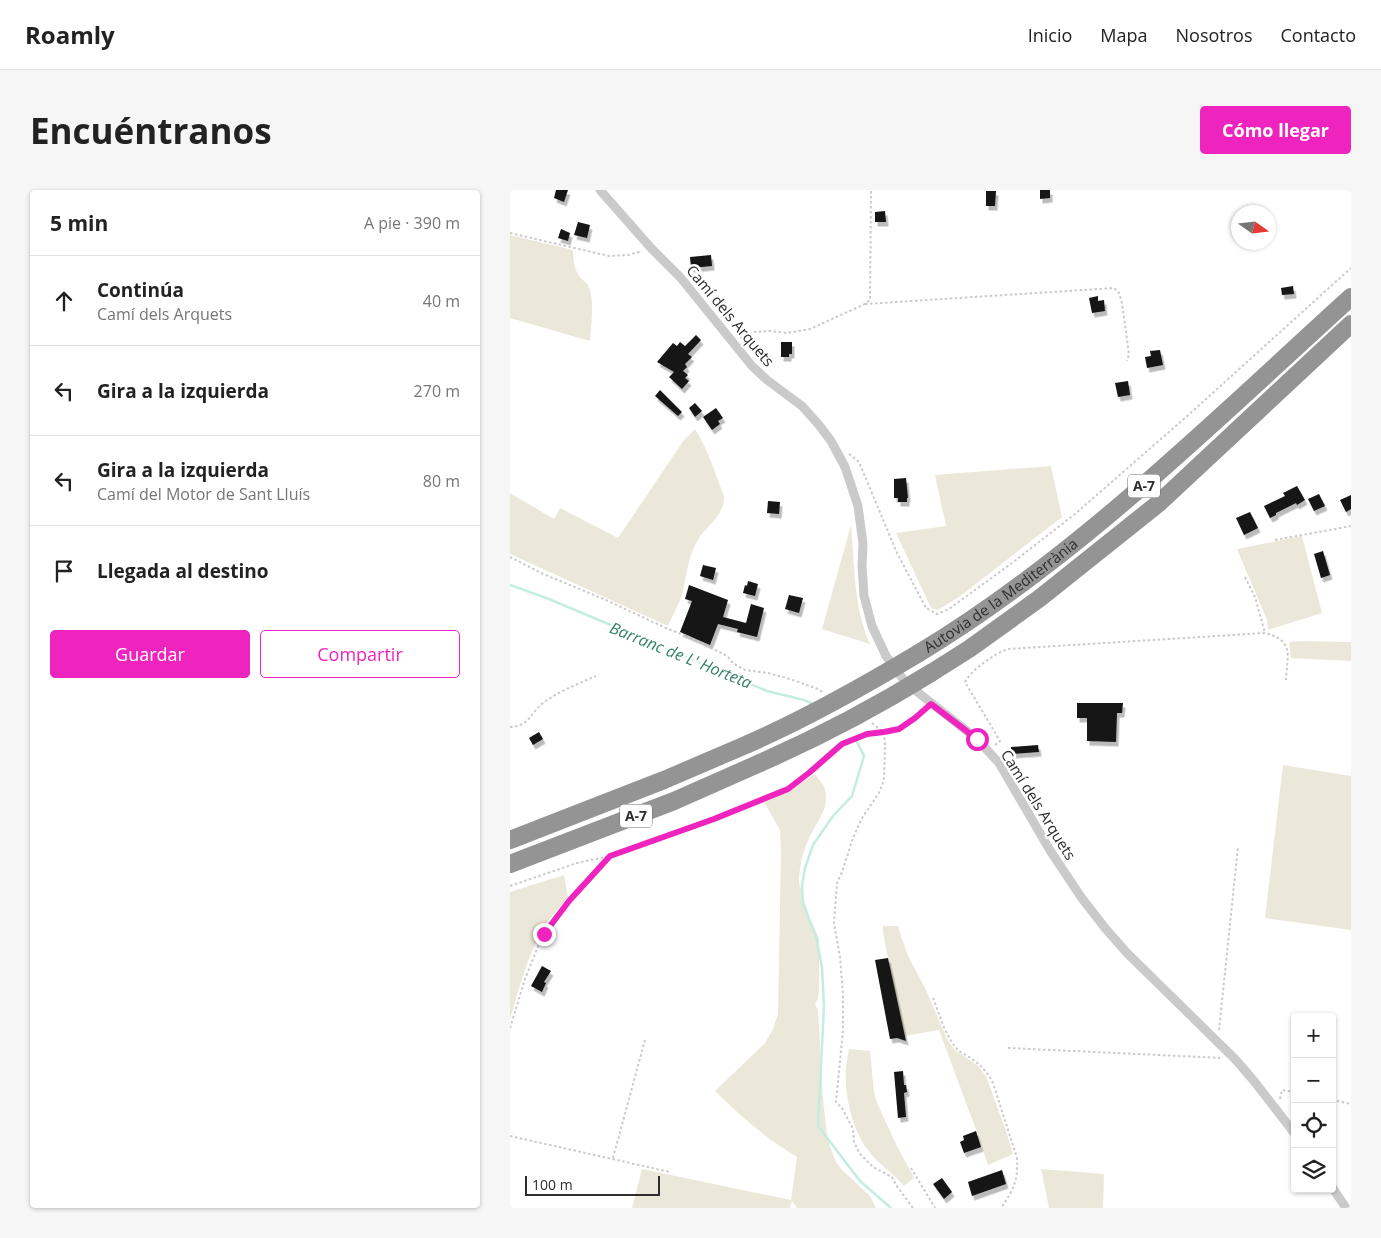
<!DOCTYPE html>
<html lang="es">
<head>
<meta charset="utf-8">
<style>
  body { margin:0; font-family:"Open Sans",sans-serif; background:#f6f6f6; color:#222 }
  .controls { position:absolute; right:15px; bottom:15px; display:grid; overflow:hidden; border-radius:5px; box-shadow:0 1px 4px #0004 }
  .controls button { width:45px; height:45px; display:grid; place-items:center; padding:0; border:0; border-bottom:1px solid #e0e0e0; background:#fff; color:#222; font:25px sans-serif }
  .compass { position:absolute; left:721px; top:15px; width:45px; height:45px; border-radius:50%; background:#fff; box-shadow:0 1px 4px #0004; rotate:104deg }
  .scale { position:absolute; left:15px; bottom:12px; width:135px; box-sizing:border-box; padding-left:5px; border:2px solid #2d2d2d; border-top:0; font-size:14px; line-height:18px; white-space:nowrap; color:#2d2d2d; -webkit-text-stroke:4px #fff; paint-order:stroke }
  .stop { position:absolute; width:15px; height:15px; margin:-11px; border:4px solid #ef24bf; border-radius:50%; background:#fff }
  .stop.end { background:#ef24bf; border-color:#fff; box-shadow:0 1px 5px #0008 }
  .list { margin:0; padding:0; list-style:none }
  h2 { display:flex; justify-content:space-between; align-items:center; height:65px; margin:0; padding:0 20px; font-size:21px }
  h2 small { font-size:16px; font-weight:400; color:#767676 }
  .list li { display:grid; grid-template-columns:32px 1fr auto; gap:15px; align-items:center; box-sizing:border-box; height:90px; padding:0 20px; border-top:1px solid #e0e0e0 }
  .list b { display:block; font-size:19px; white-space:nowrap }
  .list p { margin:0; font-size:16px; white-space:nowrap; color:#767676 }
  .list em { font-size:16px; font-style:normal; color:#767676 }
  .actions { display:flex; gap:10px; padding:15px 20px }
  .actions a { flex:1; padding:11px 0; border:1px solid #ef24bf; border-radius:5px; text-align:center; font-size:18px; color:#ef24bf }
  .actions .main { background:#ef24bf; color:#fff }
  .icon { flex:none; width:28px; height:28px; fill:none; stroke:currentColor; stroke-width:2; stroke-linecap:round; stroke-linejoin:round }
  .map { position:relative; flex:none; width:841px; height:1018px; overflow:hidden; border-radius:5px }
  header { display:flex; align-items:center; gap:30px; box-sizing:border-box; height:70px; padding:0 25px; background:#fff; border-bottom:1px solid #e0e0e0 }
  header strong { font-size:24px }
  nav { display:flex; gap:28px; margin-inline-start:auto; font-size:18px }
  .intro { display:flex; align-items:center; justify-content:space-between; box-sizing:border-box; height:120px; padding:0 30px }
  h1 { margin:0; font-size:35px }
  .button { padding:12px 22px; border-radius:5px; background:#ef24bf; color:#fff; font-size:18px; font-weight:700 }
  main { display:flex; gap:30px; padding:0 30px }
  aside { flex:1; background:#fff; border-radius:5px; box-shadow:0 1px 4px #0004 }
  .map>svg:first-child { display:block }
</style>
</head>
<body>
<header>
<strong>Roamly</strong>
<nav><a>Inicio</a><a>Mapa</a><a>Nosotros</a><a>Contacto</a></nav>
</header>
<div class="intro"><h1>Encuéntranos</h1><a class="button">Cómo llegar</a></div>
<main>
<aside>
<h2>5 min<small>A pie · 390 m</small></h2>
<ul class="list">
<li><svg class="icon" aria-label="ahead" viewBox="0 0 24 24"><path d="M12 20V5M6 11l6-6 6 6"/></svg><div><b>Continúa</b><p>Camí dels Arquets</p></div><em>40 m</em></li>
<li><svg class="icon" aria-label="left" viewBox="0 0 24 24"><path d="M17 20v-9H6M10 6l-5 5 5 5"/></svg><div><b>Gira a la izquierda</b></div><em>270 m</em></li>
<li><svg class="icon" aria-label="left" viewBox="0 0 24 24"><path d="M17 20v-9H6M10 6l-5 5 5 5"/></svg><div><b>Gira a la izquierda</b><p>Camí del Motor de Sant Lluís</p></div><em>80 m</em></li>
<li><svg class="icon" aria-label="arrive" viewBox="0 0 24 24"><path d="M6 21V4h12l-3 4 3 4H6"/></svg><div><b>Llegada al destino</b></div></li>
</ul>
<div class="actions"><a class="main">Guardar</a><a>Compartir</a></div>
</aside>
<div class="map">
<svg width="841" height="1018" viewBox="0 0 841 1018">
  <defs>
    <filter id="shadow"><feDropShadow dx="2.5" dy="4.5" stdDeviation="0" flood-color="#0004"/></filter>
  </defs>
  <rect width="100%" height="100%" fill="#fff"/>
  <g fill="#ece8d9">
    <path d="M 0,45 L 63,60 C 63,69 64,79 70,87 C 72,90 76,92 78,95 C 85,109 81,136 80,151 L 0,128 Z"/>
    <path d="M 185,239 C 198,260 205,283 214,306 C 215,324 198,335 189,348 C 177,366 177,389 171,408 C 167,417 162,427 158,436 L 0,364 L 0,303 L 42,328 L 45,328 L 50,318 L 108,348 L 174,250 Z"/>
    <polygon points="541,276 552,327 449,407 428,420 421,418 386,343 436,336 425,285"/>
    <path d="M 341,335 C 345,375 343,416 360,454 L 312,439 Z"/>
    <polygon points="792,346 812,423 758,440 757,430 727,359"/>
    <polygon points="789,451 841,452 841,471 781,468 779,452"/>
    <polygon points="773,575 841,586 841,740 755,728"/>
    <path d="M 305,584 C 308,589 314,594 315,600 C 320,618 306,633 299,648 C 293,661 289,678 289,693 L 301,732 L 309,748 L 309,802 L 308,809 L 305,814 L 308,820 L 313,910 L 317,944 L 321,959 L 326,972 L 332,980 L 360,1006 L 366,1018 L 287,1018 L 282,1011 L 280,1018 L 122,1018 L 132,979 L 281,1010 L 287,967 C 257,949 230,926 205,901 L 255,853 L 263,839 L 268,824 L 271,659 L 270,640 L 254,612 L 284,597 Z"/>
    <path d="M 54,685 L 58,707 C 51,716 42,725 36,734 C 19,760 9,800 0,829 L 0,702 Z"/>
    <polygon points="373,736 388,736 390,743 398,766 415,798 438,851 445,860 467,875 476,886 496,941 503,964 478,975 467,942 429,840 394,846 373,743"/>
    <path d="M 339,859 L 360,861 L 364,902 L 367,913 L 386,954 L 404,988 L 394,996 C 383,983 368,974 358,960 C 344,943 336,911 336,890 C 335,879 337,869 339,859 Z"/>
    <polygon points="531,979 594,984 593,1018 539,1018"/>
  </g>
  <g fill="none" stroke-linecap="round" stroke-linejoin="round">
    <g stroke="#c4ede1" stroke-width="2.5">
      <polyline points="0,395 39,409 257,501 294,510 303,514"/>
      <polyline points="347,552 354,566 342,606 323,626 303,655 295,678 292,695 293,714 306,746 312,777 314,816 308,936 350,991 381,1018"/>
    </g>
  </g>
  <g fill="#141414" filter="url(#shadow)">
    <polygon points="46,0 58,0 54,12 44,8"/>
    <polygon points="530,0 540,0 540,8 530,9"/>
    <polygon points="476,1 486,1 485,16 476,16"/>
    <polygon points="375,21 376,32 365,32 365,22"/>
    <polygon points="68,32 80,35 77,48 64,45"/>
    <polygon points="51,39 60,43 58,51 48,48"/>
    <polygon points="201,65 202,76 181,78 180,67"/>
    <polygon points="783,96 784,104 772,105 771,98"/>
    <polygon points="588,106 588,111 594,110 595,121 582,123 579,108"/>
    <polygon points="186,145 191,150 178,164 182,167 175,174 177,177 173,181 178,185 175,188 179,191 172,199 159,187 164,182 147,172 163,153 167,156 170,152 175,156"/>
    <polygon points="271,152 282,152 282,164 279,164 279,167 271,167"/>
    <polygon points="650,160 653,175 637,178 635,167 641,166 640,161"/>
    <polygon points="618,191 620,205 608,207 605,193"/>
    <polygon points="150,200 172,222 168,226 145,206"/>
    <polygon points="185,213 192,221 185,227 179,218"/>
    <polygon points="206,218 213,228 208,231 210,234 202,240 193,227"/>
    <polygon points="396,288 398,308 397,308 397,312 388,312 388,308 384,308 384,289"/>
    <polygon points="787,296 795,310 787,315 786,313 766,323 766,325 760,328 754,316 775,306 773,303"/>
    <polygon points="809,304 815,316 804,321 798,309"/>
    <polygon points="841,305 841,319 836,322 830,310"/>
    <polygon points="258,311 270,312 269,324 257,323"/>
    <polygon points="740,322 748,338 734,345 726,328"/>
    <polygon points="813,361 820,385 811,388 804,364"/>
    <polygon points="193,375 206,378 203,390 190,386"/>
    <polygon points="238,391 248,394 245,406 233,403 235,395 237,396"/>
    <polygon points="179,395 218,410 213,427 236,433 241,414 254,418 247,447 227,442 228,439 208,434 200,455 170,442 182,411 175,409"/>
    <polygon points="279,405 293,408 289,423 275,419"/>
    <polygon points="567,513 613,513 612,523 607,523 606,552 577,551 577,528 567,528"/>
    <polygon points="29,542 33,549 23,555 19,548"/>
    <polygon points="528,555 529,562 501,564 501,557"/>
    <polygon points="378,768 383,791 396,851 387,848 380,849 365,770"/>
    <polygon points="32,776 41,781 34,792 36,793 32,802 21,796"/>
    <polygon points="393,881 394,895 396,895 397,902 394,903 396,927 388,928 384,882"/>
    <polygon points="466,941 471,957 454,963 450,952 454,950 453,946"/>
    <polygon points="492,980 496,994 462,1006 458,992"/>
    <polygon points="432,988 442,1002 434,1009 423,994"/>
  </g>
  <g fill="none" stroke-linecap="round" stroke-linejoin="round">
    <g stroke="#cacaca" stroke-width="2" stroke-dasharray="2.5 2.5" stroke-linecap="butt">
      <polyline points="0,43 99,66 118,65 132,61"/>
      <polyline points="355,114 604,98 609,103 612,113 619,164 617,171"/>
      <polyline points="230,148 244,142 260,141 277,143 300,139 355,114 360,110 361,0"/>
      <polyline points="339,264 349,272 387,363 416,418 427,424 439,419 502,373 565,324 675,228 841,78"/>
      <polyline points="765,350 841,336"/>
      <polyline points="0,367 31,383 96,410 158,439 177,446 217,466 223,473 235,480 258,483 280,489 308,499 314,503"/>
      <polyline points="735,387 745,407 755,443"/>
      <polyline points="362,533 374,543 375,555 374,590 369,603 352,628 343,648 332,682 327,693 324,733 330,767 333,804 333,840 326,912 332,918 343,939 344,952 350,964 363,977 382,987 386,995 403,1018"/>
      <path d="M 0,537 C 20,536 20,523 33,513 C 49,501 68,494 86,486"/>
      <path d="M 485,555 L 490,551 L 455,492 C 461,480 484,464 498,459 L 755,443 C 785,451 777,465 776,490"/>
      <polyline points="0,696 67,673 100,666 204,629 261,607 278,599 286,593 332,554 357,544 374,543 389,539 405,528 415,519"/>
      <path d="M 423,808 C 430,825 435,847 449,861 C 453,864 458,866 462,869 C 472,876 478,883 483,893 L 507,968 C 508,991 504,999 491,1018"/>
      <polyline points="0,838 15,789 33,744 59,711 100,666"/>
      <polyline points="709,840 728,657"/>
      <polyline points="498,858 713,868"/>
      <polyline points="770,909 772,900 785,902"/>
      <polyline points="822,910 841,914"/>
      <polyline points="0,946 160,982"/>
      <polyline points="103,968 135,850"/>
      <polyline points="401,978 425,1018"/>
    </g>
    <g stroke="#cacaca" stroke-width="9">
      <polyline points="90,0 141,58 170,87 242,176 257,190 292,216 309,235 321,251 335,277 348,316 353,354 352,376 354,406 362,436 376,466 396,493 467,549 489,573 541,662 571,707 595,738 617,763 725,869 744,891 785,944"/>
      <polyline points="822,997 836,1018"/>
    </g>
    <g stroke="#949494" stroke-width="18">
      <path id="s1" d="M 409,463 C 569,366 703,232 841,107"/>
      <polyline points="421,483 459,459 530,408 649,313 841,134"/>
      <polyline points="0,650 154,590 238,554"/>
      <polyline points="0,674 164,611 250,573"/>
    </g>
    <g stroke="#949494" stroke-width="18">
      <path d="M 238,554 C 297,528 354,496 409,463"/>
      <path d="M 250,573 C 309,547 366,517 421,483"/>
    </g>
  </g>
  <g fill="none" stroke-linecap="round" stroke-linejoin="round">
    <polyline stroke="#ef24bf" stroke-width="6" points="34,744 59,711 100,666 204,629 278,599 300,582 332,554 357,544 374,542 389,539 405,528 421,514 467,549"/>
  </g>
  <g text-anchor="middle" stroke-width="5" stroke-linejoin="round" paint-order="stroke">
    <g fill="#fff" stroke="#6c6c6c" stroke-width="1">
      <rect x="618" y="284.5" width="32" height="23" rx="4"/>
      <rect x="110" y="614.5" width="32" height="23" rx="4"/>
    </g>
    <g font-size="14" font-weight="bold" fill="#2d2d2d">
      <text x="634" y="301">A-7</text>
      <text x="126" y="631">A-7</text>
    </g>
    <g font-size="15" fill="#2d2d2d" stroke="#fff">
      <text transform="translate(220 126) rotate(50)" y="5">Camí dels Arquets</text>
      <text dy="5" stroke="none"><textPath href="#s1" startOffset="100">Autovia de la Mediterrània</textPath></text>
      <text transform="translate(528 615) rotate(58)" y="5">Camí dels Arquets</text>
    </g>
    <g font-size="16" font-style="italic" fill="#318068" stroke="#fff">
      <text transform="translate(171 465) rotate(22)" y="6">Barranc de L' Horteta</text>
    </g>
  </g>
</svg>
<div class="controls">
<button>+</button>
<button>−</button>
<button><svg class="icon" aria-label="locate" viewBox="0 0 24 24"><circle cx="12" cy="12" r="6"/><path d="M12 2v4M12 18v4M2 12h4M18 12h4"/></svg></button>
<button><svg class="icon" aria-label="layers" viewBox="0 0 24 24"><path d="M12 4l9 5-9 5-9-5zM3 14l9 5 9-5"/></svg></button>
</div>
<svg class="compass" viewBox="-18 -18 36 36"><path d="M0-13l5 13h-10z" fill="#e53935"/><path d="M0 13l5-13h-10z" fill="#767676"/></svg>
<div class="scale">100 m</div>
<div class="stop" style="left:467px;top:549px"></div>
<div class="stop end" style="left:34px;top:744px"></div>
</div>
</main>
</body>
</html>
